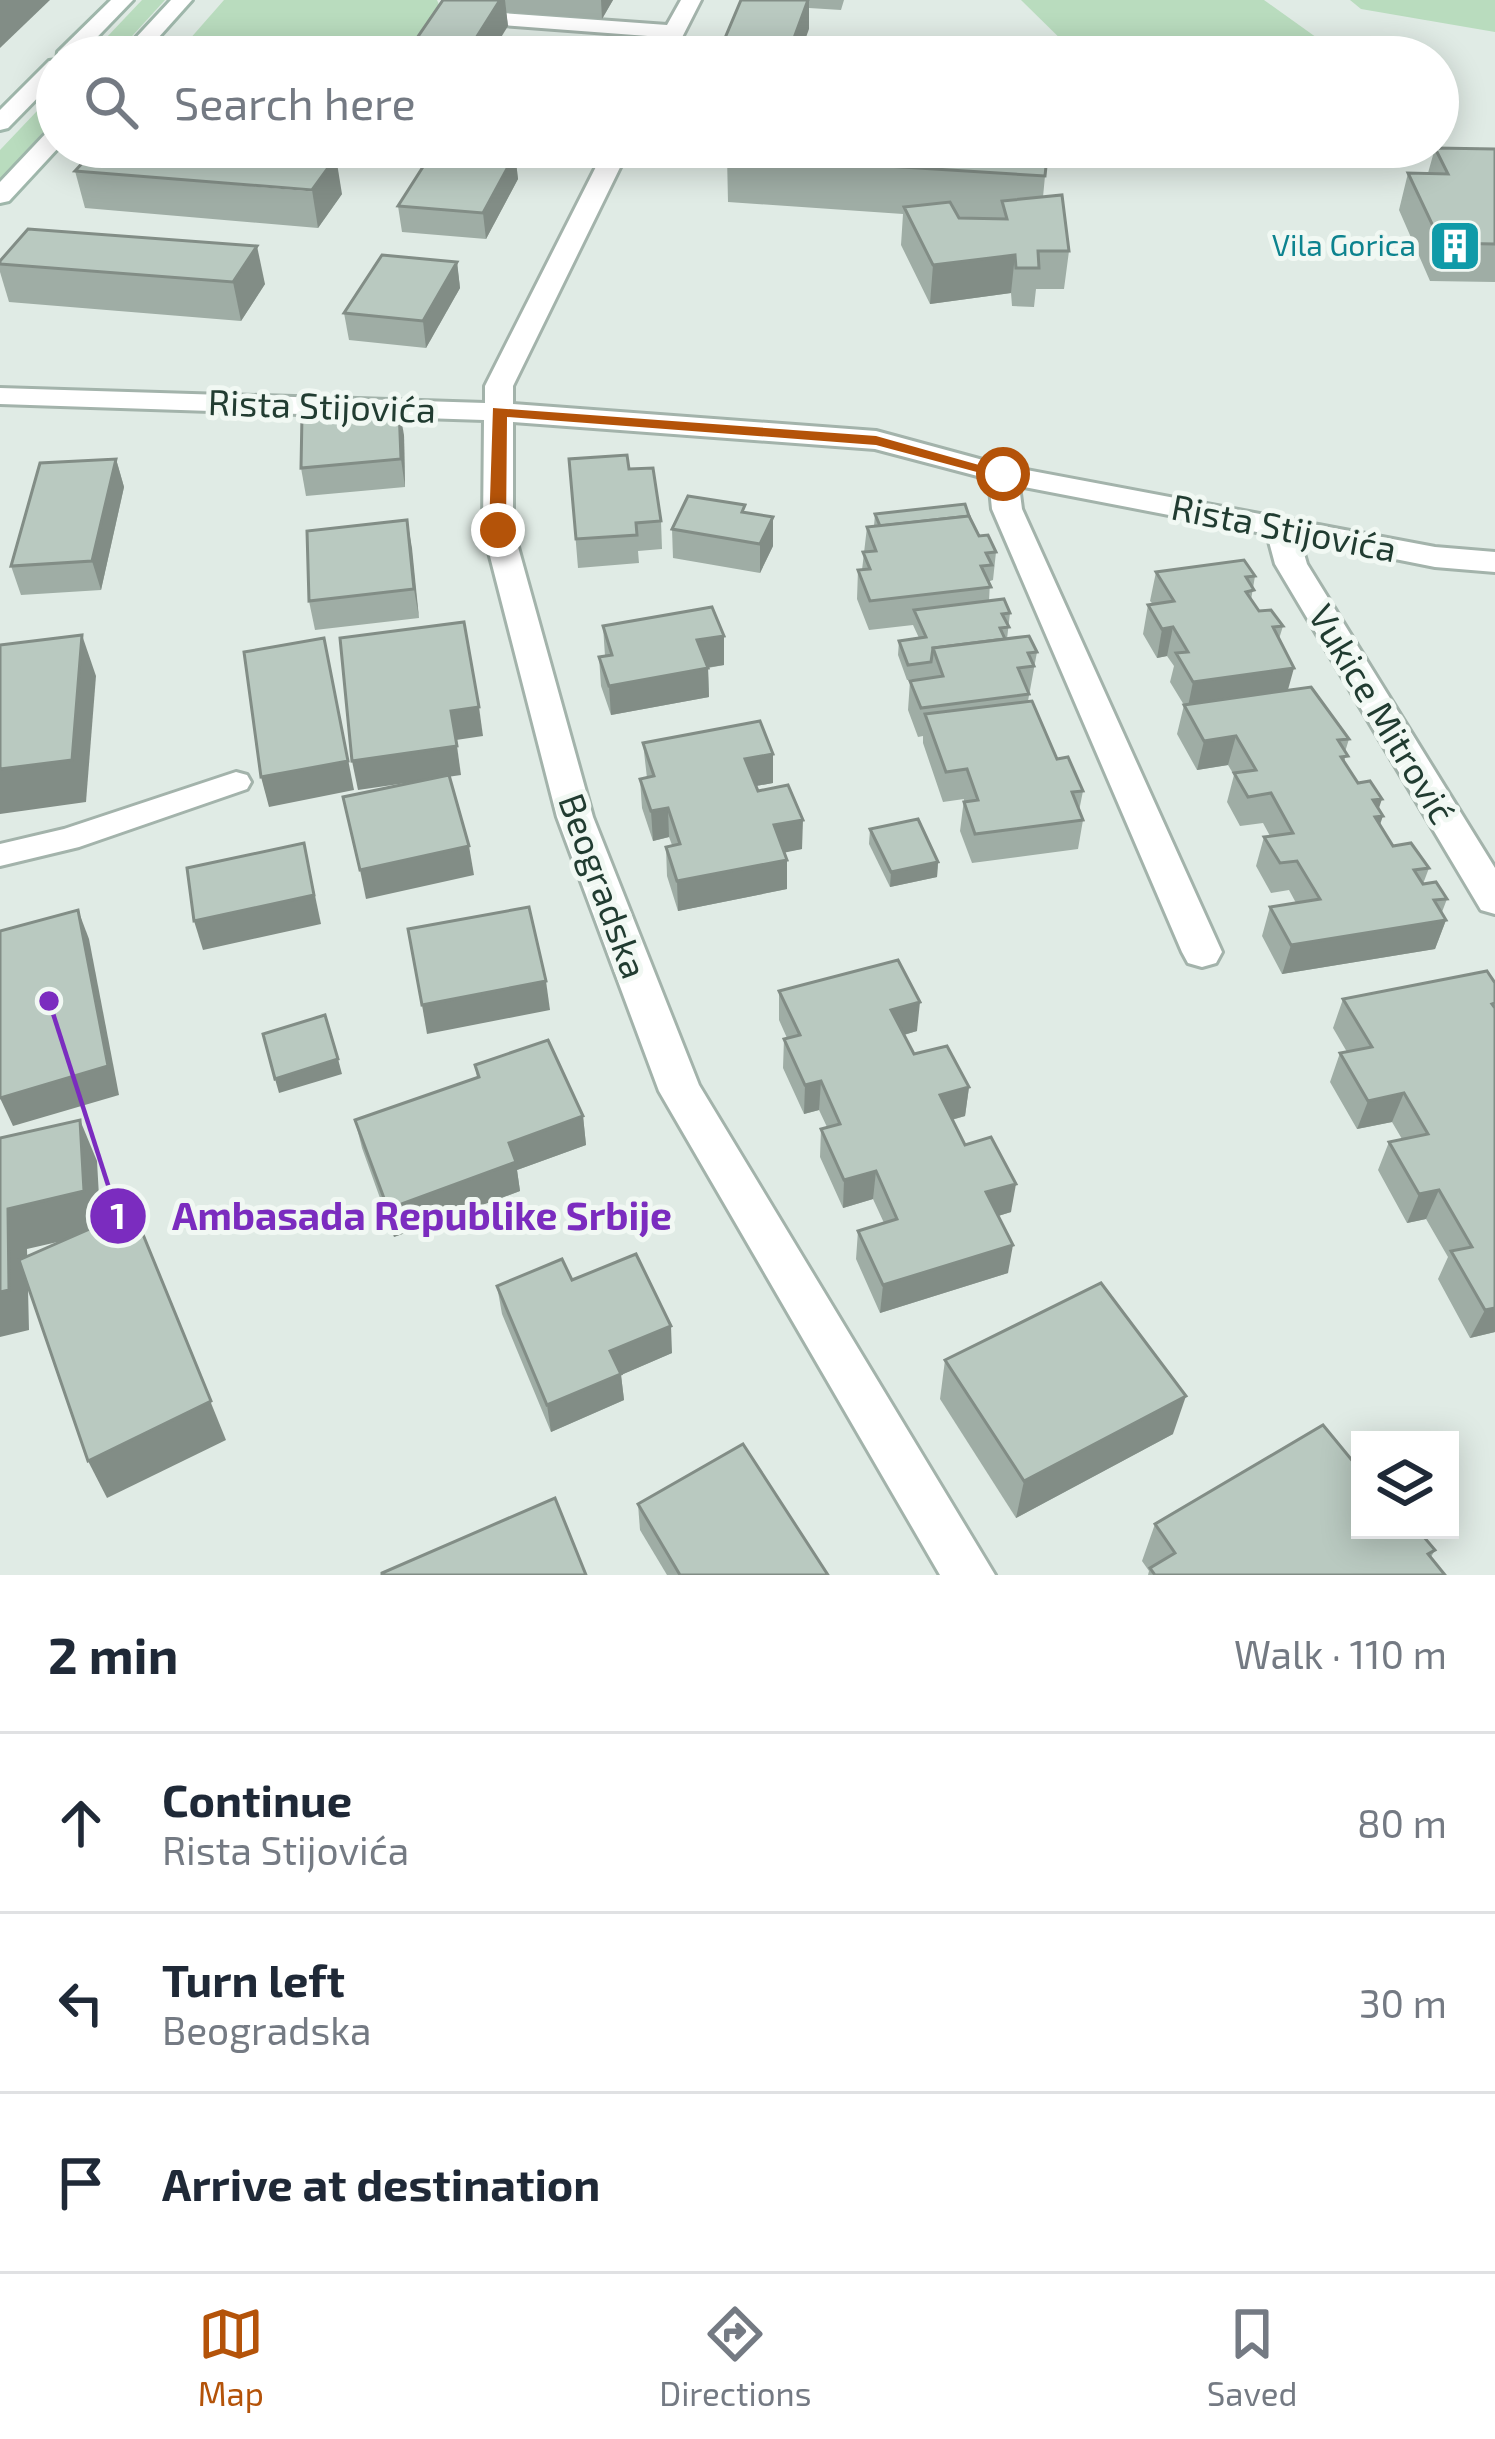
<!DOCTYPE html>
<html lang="en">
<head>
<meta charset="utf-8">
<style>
  body { margin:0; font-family:"Exo 2",sans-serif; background:#f2f2f3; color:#1f2937 }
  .controls { position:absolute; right:36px; bottom:36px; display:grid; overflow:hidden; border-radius:0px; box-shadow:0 6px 30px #0003 }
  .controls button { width:108px; height:108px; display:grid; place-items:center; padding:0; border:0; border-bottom:3px solid #e0e1e3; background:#fff; color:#1f2937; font:60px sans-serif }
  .stop { position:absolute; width:36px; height:36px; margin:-27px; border:9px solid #b45309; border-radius:50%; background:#fff }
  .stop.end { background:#b45309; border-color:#fff; box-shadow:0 3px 12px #0008 }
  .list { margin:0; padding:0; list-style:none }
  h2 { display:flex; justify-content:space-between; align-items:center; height:156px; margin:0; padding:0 48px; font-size:51px }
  h2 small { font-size:39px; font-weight:400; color:#747a83 }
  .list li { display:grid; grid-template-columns:78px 1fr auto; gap:36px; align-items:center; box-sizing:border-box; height:180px; padding:0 48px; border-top:3px solid #e0e1e3 }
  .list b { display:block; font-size:45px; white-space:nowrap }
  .list p { margin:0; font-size:39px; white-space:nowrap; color:#747a83 }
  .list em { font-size:39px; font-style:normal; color:#747a83 }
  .icon { flex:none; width:66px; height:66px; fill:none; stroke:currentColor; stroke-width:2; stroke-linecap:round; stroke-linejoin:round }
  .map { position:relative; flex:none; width:1495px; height:1575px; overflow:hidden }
  .search { position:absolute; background:#fff; box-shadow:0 6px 30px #0003; left:36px; right:36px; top:36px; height:132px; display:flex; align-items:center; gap:30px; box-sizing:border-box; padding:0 42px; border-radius:66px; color:#747a83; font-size:45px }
  .sheet { height:696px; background:#fff }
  nav { display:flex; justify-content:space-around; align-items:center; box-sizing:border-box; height:168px; border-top:3px solid #e0e1e3; background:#fff; font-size:33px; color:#747a83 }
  nav a { display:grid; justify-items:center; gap:6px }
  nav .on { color:#b45309 }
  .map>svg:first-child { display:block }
</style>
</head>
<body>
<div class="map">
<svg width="1495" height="1575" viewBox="0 0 1495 1575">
  <rect width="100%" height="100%" fill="#e0ebe5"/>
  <g fill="#b9dcbe">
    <polygon points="142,0 165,0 113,57 88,57"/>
    <polygon points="224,0 437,0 443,14 416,57 174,57"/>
    <polygon points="1021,0 1264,0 1327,45 1316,57 1079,57"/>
    <polygon points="1350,0 1495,0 1495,32 1361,9"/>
    <polygon points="57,90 57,117 0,179 0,150"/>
  </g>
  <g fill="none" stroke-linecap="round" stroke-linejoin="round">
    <g stroke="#a3b3ab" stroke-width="6">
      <polygon id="lane" points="236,772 247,775 251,782 247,789 79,847 0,866 0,844 64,829"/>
    </g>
    <g stroke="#a3b3ab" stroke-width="6">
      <g id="street">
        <polygon points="452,0 473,0 489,12 667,25 681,0 701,0 672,57 650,57 661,37 489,24 466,18"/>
        <polygon points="606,147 630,147 513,386 513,404 876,431 1005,466 1435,547 1495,552 1495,572 1435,567 1300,540 1307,564 1495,868 1495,914 1481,910 1275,564 1267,534 1019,486 1022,509 1222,952 1216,963 1202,967 1188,963 1182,952 992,509 989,479 875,449 513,422 513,529 593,817 699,1085 995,1575 940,1575 659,1091 557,817 483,529 484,420 0,404 0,388 485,403 485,386"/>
      </g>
    </g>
    <g stroke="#9fb7ab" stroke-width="6">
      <g id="secondary">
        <polygon points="111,0 133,0 78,57 57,60 58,52"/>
        <polygon points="171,0 192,0 141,57 118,57"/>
        <polygon points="57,60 57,78 8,128 0,130 0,110 49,61"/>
        <polygon points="57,128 59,147 9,201 0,203 0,182 49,130"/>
      </g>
    </g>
    <use href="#lane" fill="#fff" fill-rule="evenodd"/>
    <use href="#street" fill="#fff" fill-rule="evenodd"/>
    <use href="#secondary" fill="#fff" fill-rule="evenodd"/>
  </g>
  <g fill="#9fada5">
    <polygon points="443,0 613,0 602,19 506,12 508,26"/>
    <polygon points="741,0 844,0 841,10 809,8 809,29"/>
    <polygon points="366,147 434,147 427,158 367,154"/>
    <polygon points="1435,148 1495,149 1495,282 1430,281 1399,210 1408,173 1428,173"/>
    <polygon points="515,154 518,179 486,239 402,232 398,206"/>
    <polygon points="727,156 1045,176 1043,197 1069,251 1064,289 1036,289 1034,307 1012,306 1011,293 930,304 901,245 903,214 728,202"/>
    <polygon points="75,171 342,194 318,228 85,208"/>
    <polygon points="0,261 265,284 241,321 9,302 0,272"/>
    <polygon points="457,262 460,288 426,348 349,340 344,313"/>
    <polygon points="404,435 405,487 306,496 301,468"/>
    <polygon points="116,459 124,487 101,590 21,595 11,566"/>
    <polygon points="569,459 629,469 661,521 662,549 638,551 639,563 578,568"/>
    <polygon points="745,513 773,517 773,546 760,573 673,558 672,529"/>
    <polygon points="875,514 979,536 996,552 993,580 990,581 989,601 1010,613 1007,639 1037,652 1028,701 1057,759 1083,791 1079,811 1083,820 1078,849 972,863 960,831 964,799 943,802 923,743 923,736 918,737 908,710 910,681 930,678 907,680 898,655 899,641 919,638 913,625 869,630 857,599 858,570 862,570 867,527 874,526"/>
    <polygon points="407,520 419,618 315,630 309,601"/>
    <polygon points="1156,572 1255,576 1251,600 1259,611 1283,626 1279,639 1288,690 1349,739 1345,752 1345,764 1378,809 1380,825 1393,846 1429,868 1423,884 1447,899 1442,912 1446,920 1435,949 1282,974 1262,936 1270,907 1296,903 1289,890 1271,893 1256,866 1264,837 1270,836 1263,823 1240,826 1227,802 1234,775 1228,765 1197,770 1177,734 1184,705 1170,682 1174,666 1167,656 1157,658 1143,634 1148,605 1153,604 1150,601"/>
    <polygon points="603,626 724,665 708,668 709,697 611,715 601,686 599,657 605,656"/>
    <polygon points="643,743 773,754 773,783 756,786 802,849 784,852 787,889 678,911 667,876 666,847 672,845 669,837 653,841 642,808 640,779 647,778"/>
    <polygon points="870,829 938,862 937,877 890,887 869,844"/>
    <polygon points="1495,983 1495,1332 1470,1338 1438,1279 1448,1257 1426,1219 1407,1223 1378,1170 1389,1142 1402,1139 1392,1122 1357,1129 1330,1082 1340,1053 1347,1052 1333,1028 1343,999"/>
    <polygon points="779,991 917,1031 904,1035 914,1054 969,1087 965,1116 952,1120 965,1145 1011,1212 998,1216 1008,1273 880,1313 856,1259 858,1231 884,1223 873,1199 843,1208 820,1157 821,1129 827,1127 819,1110 804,1114 783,1068 784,1039 787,1038 779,1020"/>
    <polygon points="475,1065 583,1116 586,1145 517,1170 520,1191 394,1237 362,1148 355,1120 477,1077"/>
    <polygon points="572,1280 672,1353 621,1375 624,1400 551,1432 502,1314 497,1286"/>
    <polygon points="945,1360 1173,1434 1016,1518 940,1399"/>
    <polygon points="638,1504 828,1575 667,1575 640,1530"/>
    <polygon points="1155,1524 1360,1530 1435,1550 1431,1557 1445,1575 1148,1575 1149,1571 1142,1561"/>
  </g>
  <g fill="#828d86">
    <polygon points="0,0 50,0 0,48"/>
    <polygon points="500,0 505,0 508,26 489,57 464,57"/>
    <polygon points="601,0 613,0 602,19"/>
    <polygon points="808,0 809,0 809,29 799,57 787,57"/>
    <polygon points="426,147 434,147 427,158"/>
    <polygon points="515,154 518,179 486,239 483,213"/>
    <polygon points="336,157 342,194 318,228 312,190"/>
    <polygon points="257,246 265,284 241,321 233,282"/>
    <polygon points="1015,255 1011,293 930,304 933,265"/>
    <polygon points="457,262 460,288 426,348 423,321"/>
    <polygon points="399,407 404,435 405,487 401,459"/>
    <polygon points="116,459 124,487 101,590 92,561"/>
    <polygon points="773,517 773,546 760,573 760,544"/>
    <polygon points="407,520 412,548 419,618 414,589"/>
    <polygon points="1173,627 1167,656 1157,658 1162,629"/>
    <polygon points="82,635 96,676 86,802 0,814 0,769"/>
    <polygon points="724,636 724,665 698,669 697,640"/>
    <polygon points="330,667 354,790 269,807 261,777"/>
    <polygon points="708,668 709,697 611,715 609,686"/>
    <polygon points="1294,668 1286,697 1187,711 1193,682"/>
    <polygon points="479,707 483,736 456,740 451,711"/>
    <polygon points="1236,736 1228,765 1197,770 1204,741"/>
    <polygon points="457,746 461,775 358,790 352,761"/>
    <polygon points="773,754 773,783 745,788 745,759"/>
    <polygon points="1382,799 1376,817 1383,816 1373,845 1373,800"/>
    <polygon points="668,808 669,837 653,841 651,811"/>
    <polygon points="803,820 802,849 773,855 774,825"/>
    <polygon points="304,843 321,924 203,950 194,921"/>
    <polygon points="469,846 474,875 366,899 360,870"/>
    <polygon points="787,860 787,889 678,911 677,881"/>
    <polygon points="938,862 937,877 890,887 891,872"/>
    <polygon points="78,910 89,939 119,1095 13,1126 0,1098"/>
    <polygon points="1446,920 1435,949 1282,974 1291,945"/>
    <polygon points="546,981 550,1010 427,1034 422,1005"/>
    <polygon points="920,1002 917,1031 889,1039 891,1010"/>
    <polygon points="338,1059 342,1074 279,1093 275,1079"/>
    <polygon points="821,1081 819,1110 804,1114 805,1085"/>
    <polygon points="969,1087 965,1116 936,1124 940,1095"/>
    <polygon points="1404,1093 1392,1122 1357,1129 1368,1101"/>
    <polygon points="583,1116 586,1145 517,1170 520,1191 394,1237 388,1209 509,1143"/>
    <polygon points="80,1120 97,1161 101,1232 27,1249 29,1330 0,1337 0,1292 8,1209"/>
    <polygon points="876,1171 873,1199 843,1208 844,1180"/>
    <polygon points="1016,1184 1011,1212 982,1221 986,1192"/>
    <polygon points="1439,1190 1426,1219 1407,1223 1419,1194"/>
    <polygon points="133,1210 226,1440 107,1498 88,1461"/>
    <polygon points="1013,1245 1008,1273 880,1313 883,1285"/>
    <polygon points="1495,1308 1495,1332 1470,1338 1485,1310"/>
    <polygon points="671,1326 672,1353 621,1375 624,1400 551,1432 547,1405 610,1351"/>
    <polygon points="1186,1396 1173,1434 1016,1518 1024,1481"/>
  </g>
  <g fill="#b9c9c0" stroke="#828d86" stroke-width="3">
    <polygon points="443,0 500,0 464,57 404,57"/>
    <polygon points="741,0 808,0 787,57 717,57"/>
    <polygon points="97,147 209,147 336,157 312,190 75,171"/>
    <polygon points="731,147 1048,147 1045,176 727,156"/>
    <polygon points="435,148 515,154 483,213 398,206"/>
    <polygon points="1435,148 1495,149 1495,244 1441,243 1408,173 1448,174"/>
    <polygon points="1062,195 1069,251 1038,251 1039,268 1016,268 1015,255 933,265 904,207 950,202 959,218 1007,219 1002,201"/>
    <polygon points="28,229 257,246 233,282 0,264 0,261"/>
    <polygon points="382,255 457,262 423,321 344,313"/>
    <polygon points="399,407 401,459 301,468 302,415"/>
    <polygon points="627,455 629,469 653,468 661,521 636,523 637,535 576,539 569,459"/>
    <polygon points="116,459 92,561 11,566 40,463"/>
    <polygon points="688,496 745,505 742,512 773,517 760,544 672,529"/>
    <polygon points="965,504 969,516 880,526 875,514"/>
    <polygon points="969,516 979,536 988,535 996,552 986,553 992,565 981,566 991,587 870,601 858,570 870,569 863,552 876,551 867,527"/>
    <polygon points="407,520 414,589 309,601 307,531"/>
    <polygon points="1244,560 1255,576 1246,577 1254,590 1246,592 1259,611 1271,610 1283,626 1273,627 1294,668 1193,682 1176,653 1188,652 1173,627 1162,629 1148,605 1174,601 1156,572"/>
    <polygon points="1004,599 1010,613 1002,614 1009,627 1000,628 1005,639 933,648 931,662 908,665 899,641 926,637 914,610"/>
    <polygon points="712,607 724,636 697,640 708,668 609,686 599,657 612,655 603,626"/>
    <polygon points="464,622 479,707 451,711 457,746 352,761 340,638"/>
    <polygon points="82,635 72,760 0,769 0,645"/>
    <polygon points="1029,636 1037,652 1028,653 1034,666 1018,668 1029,694 921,708 910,681 943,676 933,648"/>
    <polygon points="324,638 348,761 261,777 244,652"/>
    <polygon points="1311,687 1349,739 1338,740 1348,756 1341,757 1358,783 1370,781 1382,799 1373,800 1383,816 1375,817 1393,846 1411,843 1429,868 1414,870 1423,884 1436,882 1447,899 1434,900 1446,920 1291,945 1270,907 1320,899 1297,861 1280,863 1264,837 1293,833 1271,793 1248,797 1234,773 1256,770 1236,736 1204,741 1184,705"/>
    <polygon points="1032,701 1057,759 1068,757 1083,791 1072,792 1083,820 975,834 964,802 978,800 967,769 946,772 925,714"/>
    <polygon points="760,721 773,754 745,759 758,791 788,785 803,820 774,825 787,860 677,881 666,847 680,844 668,808 651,811 640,779 654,776 643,743"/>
    <polygon points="449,775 469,846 360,870 343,797"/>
    <polygon points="918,819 938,862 891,872 870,829"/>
    <polygon points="304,843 314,895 194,921 187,868"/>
    <polygon points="529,907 546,981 422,1005 408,929"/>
    <polygon points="78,910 108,1066 0,1098 0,931"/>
    <polygon points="898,960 920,1002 891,1010 914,1054 947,1046 969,1087 940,1095 965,1145 991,1137 1016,1184 986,1192 1013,1245 883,1285 858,1231 897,1219 876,1171 844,1180 821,1129 840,1124 821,1081 805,1085 784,1039 800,1035 779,991"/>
    <polygon points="1487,971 1495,983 1495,1003 1492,1004 1495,1008 1495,1308 1485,1310 1451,1251 1472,1247 1439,1190 1419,1194 1389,1142 1428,1134 1404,1093 1368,1101 1340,1053 1372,1047 1343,999"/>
    <polygon points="325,1015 338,1059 275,1079 263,1034"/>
    <polygon points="548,1040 583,1116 509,1143 516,1162 388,1209 355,1120 479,1077 475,1065"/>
    <polygon points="80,1120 84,1191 8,1209 9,1290 0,1292 0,1138"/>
    <polygon points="133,1210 211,1401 88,1461 19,1260"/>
    <polygon points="636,1254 671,1326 610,1351 621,1374 547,1405 497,1286 562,1259 572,1280"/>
    <polygon points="1101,1283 1186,1396 1024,1481 945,1360"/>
    <polygon points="1323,1425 1360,1470 1360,1530 1418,1530 1435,1550 1428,1554 1445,1575 1155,1575 1150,1568 1175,1553 1155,1524"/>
    <polygon points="743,1444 828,1575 680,1575 638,1504"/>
    <polygon points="555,1498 586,1575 382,1575 382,1573"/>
  </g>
  <polygon fill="#b45309" points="493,408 876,436 1011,474 1003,479 876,445 507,417 506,530 498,535 489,530"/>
  <defs>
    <g id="building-square" transform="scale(2.7)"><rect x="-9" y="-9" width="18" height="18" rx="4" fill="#0f9aa8" stroke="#f1f8f3"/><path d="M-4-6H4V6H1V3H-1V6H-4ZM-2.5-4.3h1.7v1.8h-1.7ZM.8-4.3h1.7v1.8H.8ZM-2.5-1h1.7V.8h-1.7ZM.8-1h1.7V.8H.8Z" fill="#fff"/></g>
  </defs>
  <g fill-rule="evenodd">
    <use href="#building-square" x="1455" y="246"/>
  </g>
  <g text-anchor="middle" stroke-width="10" stroke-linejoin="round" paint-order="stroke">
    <g font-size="30" fill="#0d838f" stroke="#f1f8f3" text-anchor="end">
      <text x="1416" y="256">Vila Gorica</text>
    </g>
    <g font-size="36" fill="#213c31" stroke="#f1f8f3">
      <text transform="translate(322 406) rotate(2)" y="13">Rista Stijovića</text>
      <text transform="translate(1284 528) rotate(11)" y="13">Rista Stijovića</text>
      <text transform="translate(1382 714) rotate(59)" y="13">Vukice Mitrović</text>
      <text transform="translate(603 886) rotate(70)" y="13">Beogradska</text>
    </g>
  </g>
  <path fill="none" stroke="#7b2cbf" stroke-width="4.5" d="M49 1001L118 1216"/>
  <g fill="#7b2cbf" stroke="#f1f8f3" stroke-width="4.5">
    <circle cx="49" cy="1001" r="12"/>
    <circle cx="118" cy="1216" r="30"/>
  </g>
  <g font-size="36" text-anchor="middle" font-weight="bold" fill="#fff">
    <text x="118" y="1229">1</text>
  </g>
  <g font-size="39" text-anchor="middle" font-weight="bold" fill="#7b2cbf" stroke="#f1f8f3" stroke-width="10" stroke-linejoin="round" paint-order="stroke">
    <text x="422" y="1230">Ambasada Republike Srbije</text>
  </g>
</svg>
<div class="controls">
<button><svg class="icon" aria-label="layers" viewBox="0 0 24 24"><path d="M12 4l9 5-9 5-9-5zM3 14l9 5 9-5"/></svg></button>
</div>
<div class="stop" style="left:1003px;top:474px"></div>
<div class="stop end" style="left:498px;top:530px"></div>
<div class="search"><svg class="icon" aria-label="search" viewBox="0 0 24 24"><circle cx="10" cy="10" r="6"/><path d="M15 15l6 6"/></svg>Search here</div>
</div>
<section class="sheet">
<h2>2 min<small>Walk · 110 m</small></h2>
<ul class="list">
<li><svg class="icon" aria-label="ahead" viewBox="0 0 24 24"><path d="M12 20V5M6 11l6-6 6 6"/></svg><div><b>Continue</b><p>Rista Stijovića</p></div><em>80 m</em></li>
<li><svg class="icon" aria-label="left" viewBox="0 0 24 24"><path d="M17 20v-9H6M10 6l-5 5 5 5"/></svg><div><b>Turn left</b><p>Beogradska</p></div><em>30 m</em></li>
<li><svg class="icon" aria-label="arrive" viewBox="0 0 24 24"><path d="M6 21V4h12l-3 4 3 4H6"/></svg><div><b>Arrive at destination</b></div></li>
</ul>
</section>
<nav>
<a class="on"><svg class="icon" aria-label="map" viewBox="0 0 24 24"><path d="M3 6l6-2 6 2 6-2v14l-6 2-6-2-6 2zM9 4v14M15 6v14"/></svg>Map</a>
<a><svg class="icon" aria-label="directions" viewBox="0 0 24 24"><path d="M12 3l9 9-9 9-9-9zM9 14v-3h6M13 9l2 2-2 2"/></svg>Directions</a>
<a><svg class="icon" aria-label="saved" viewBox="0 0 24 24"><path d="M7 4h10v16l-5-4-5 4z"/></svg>Saved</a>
</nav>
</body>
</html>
